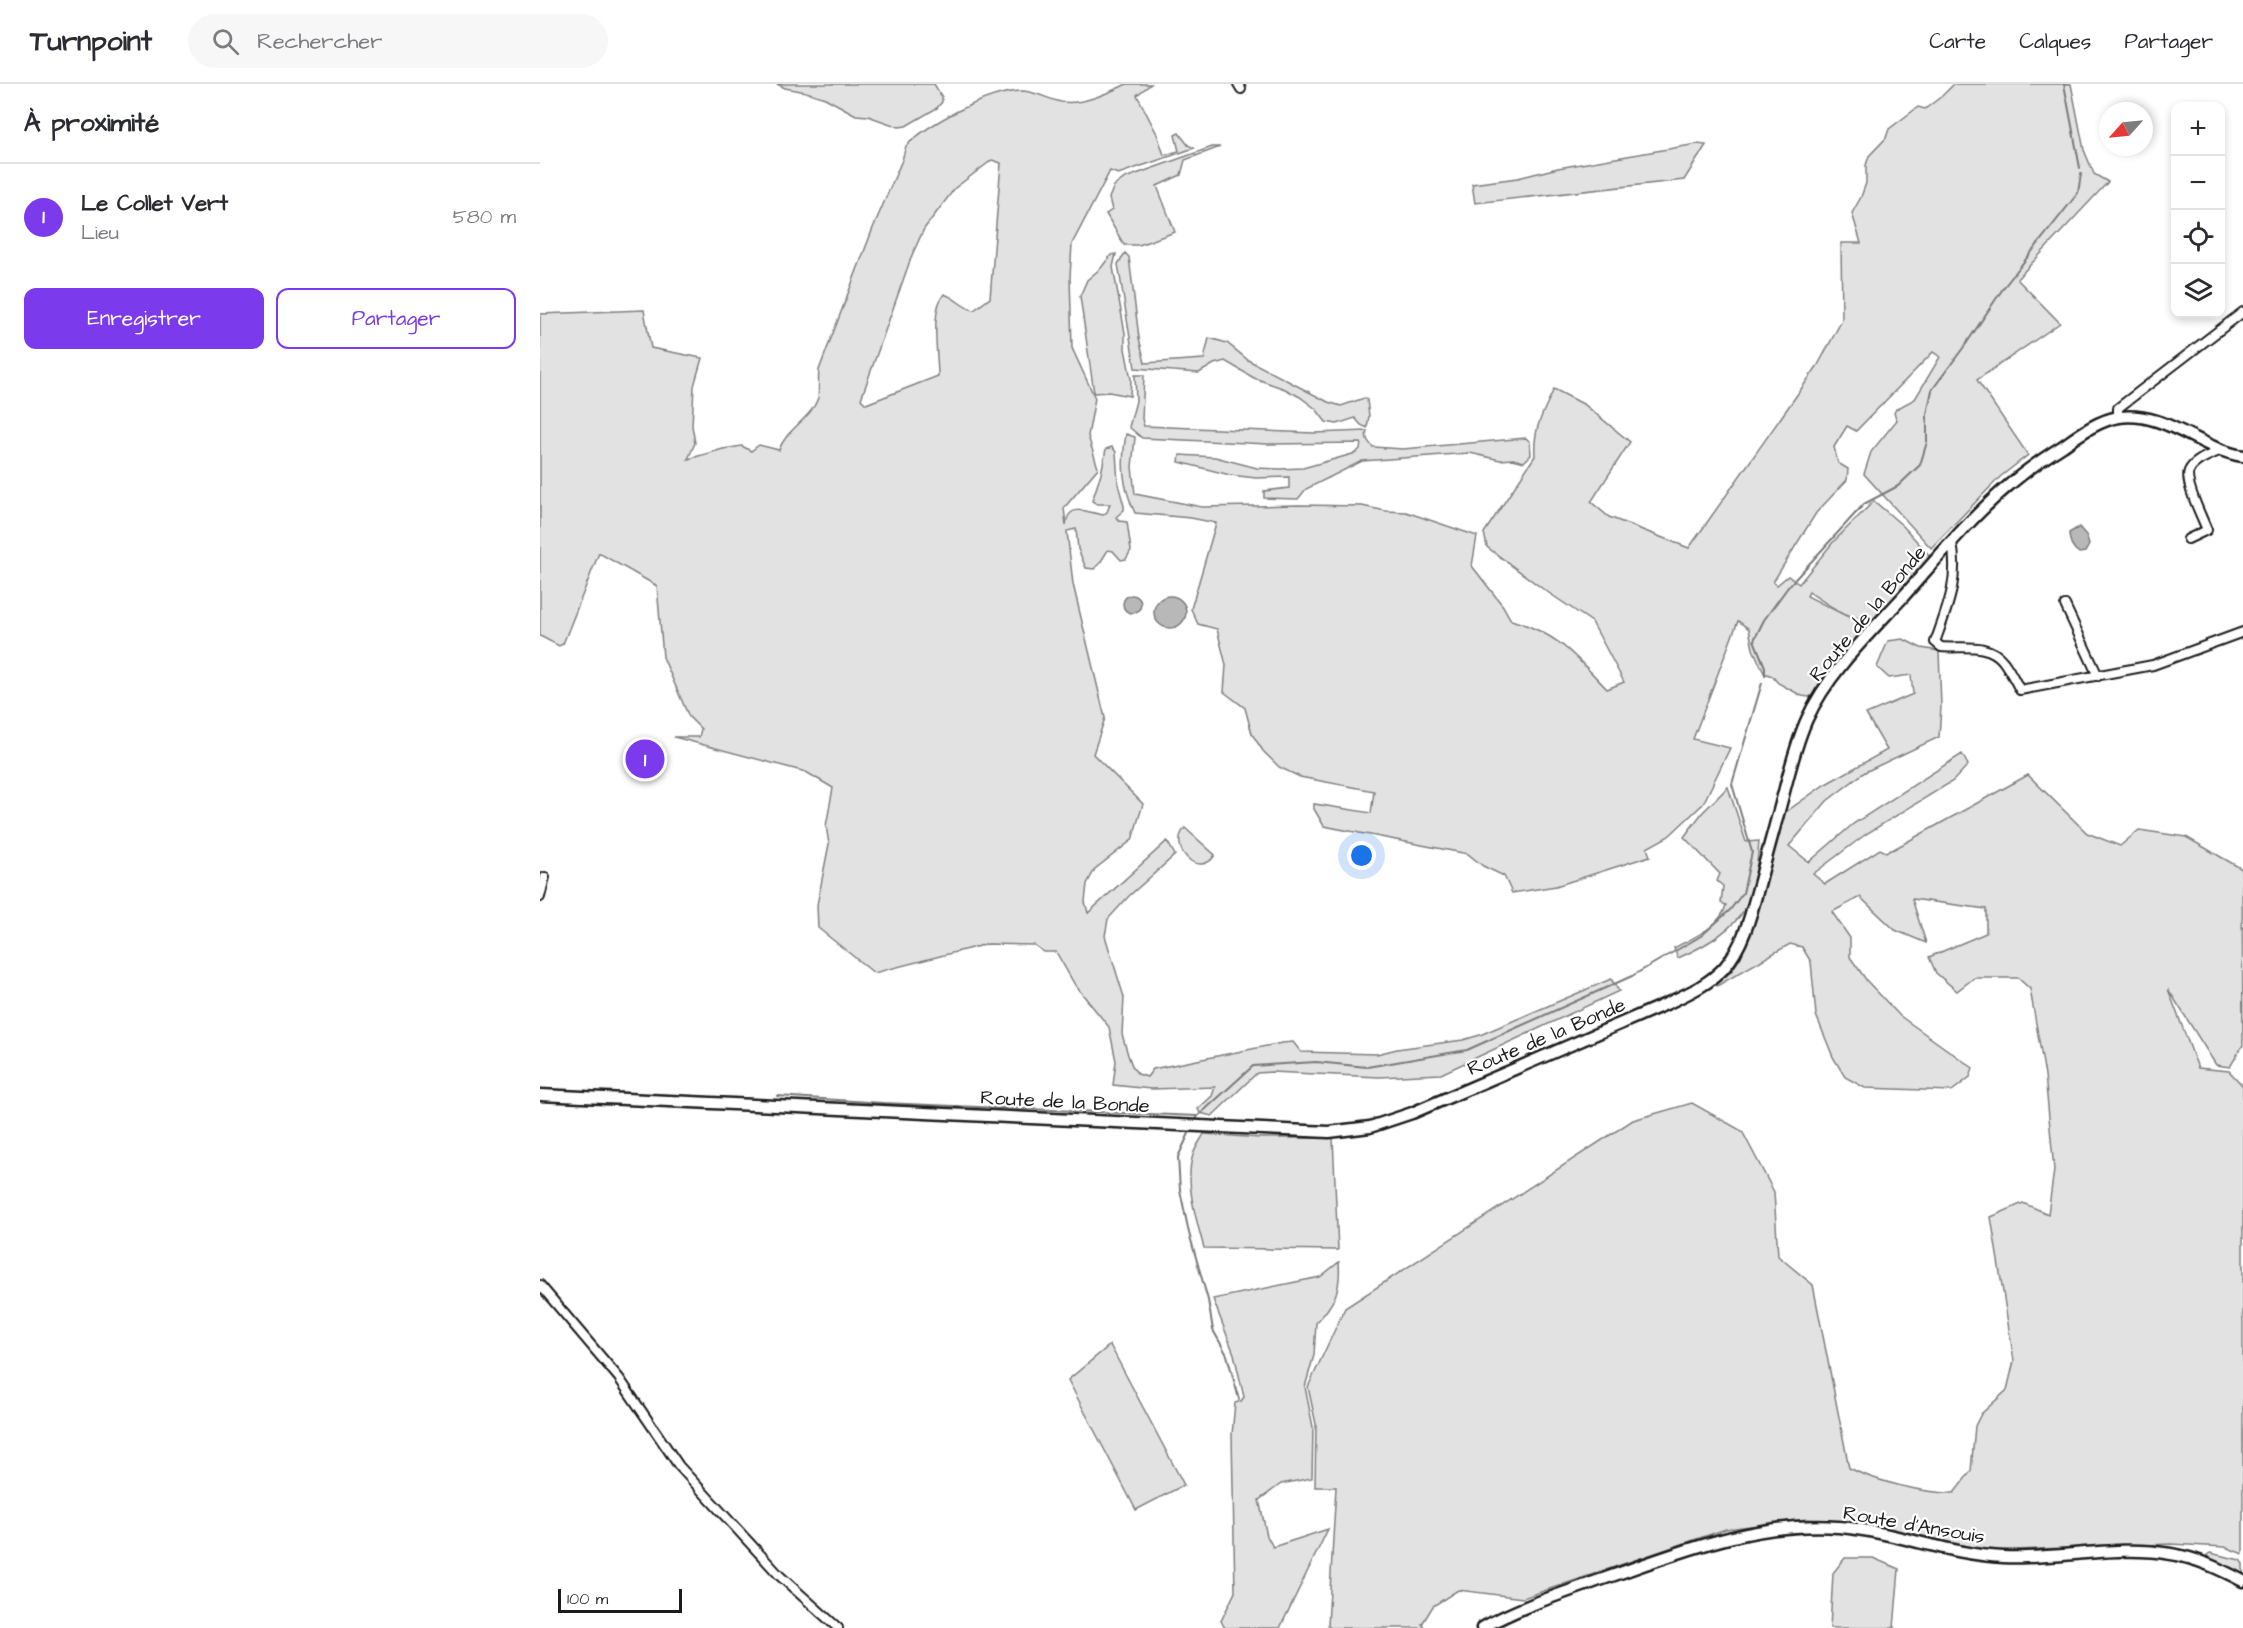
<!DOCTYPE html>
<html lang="fr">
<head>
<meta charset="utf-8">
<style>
  body { margin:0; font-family:"Architects Daughter",sans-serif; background:#f7f7f7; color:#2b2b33 }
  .controls { position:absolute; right:18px; top:18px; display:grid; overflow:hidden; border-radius:12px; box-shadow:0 3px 9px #0003 }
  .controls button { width:54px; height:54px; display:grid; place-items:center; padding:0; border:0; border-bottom:2px solid #e1e1e2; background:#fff; color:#2b2b33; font:30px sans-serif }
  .compass { position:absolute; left:1559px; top:18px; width:54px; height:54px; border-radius:50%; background:#fff; box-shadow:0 3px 9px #0003; rotate:243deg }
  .scale { position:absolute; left:18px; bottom:15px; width:124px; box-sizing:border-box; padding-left:6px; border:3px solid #1c1c1c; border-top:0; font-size:16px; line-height:21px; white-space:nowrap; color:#1c1c1c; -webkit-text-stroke:4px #fff; paint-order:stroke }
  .you { position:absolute; left:822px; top:772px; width:21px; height:21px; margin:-15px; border:4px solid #fff; border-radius:50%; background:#1a73e8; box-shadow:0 0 0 9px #1a73e833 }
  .badge { display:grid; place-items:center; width:39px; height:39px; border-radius:50%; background:#7c3aed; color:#fff; font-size:20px; font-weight:700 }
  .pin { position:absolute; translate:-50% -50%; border:3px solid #fff; box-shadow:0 2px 6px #0006 }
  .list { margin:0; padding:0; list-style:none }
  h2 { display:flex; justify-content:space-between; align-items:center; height:78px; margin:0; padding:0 24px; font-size:26px }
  h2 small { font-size:20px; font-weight:400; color:#7c7c81 }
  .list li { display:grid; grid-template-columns:39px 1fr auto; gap:18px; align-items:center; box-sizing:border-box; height:108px; padding:0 24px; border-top:2px solid #e1e1e2 }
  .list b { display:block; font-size:22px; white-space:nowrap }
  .list p { margin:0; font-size:20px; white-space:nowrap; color:#7c7c81 }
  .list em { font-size:20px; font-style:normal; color:#7c7c81 }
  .actions { display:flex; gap:12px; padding:18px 24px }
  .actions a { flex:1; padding:14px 0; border:2px solid #7c3aed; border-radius:12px; text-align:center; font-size:21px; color:#7c3aed }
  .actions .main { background:#7c3aed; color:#fff }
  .icon { flex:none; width:33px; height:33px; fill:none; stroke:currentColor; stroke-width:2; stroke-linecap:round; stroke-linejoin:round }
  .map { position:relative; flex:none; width:1703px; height:1544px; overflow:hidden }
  header { display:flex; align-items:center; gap:36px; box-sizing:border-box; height:84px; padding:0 30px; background:#fff; border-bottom:2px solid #e1e1e2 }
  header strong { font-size:28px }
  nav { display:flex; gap:33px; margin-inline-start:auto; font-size:21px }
  .search { width:420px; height:54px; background:#f7f7f7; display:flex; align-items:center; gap:15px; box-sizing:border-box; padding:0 21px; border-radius:33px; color:#7c7c81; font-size:22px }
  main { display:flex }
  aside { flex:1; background:#fff }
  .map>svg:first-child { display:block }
</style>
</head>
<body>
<header>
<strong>Turnpoint</strong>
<div class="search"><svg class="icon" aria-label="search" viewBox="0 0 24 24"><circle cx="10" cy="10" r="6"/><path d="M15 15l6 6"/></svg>Rechercher</div>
<nav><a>Carte</a><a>Calques</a><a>Partager</a></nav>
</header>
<main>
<aside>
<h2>À proximité<small></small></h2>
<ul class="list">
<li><span class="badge">1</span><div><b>Le Collet Vert</b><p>Lieu</p></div><em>580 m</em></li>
</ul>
<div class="actions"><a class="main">Enregistrer</a><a>Partager</a></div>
</aside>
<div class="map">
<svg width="1703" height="1544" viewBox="0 0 1703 1544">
  <rect width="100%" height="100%" fill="#fff"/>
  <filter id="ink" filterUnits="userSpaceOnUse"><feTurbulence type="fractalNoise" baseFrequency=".0167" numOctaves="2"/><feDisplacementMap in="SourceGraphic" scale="12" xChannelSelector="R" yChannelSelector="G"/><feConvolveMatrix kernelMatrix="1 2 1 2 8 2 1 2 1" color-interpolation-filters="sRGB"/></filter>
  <g filter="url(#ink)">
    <g fill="#e2e2e2" stroke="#7f7f7f" stroke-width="1.5" fill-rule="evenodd">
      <polygon points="237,0 394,0 402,13 402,18 397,24 366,42 359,43 328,32 316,31 285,14 266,8 245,4"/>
      <path d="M 587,0 L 611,0 L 597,11 L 617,50 L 624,71 L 639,67 L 635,51 L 639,49 L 648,61 L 654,64 L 578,90 L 570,87 L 532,160 L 530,193 L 532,264 L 555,314 L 548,352 L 558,384 L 524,424 L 526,441 C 528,418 546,428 563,431 L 567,428 L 570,420 L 557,420 L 552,417 L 561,390 L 566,365 L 572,363 L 576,368 L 578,400 L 584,422 L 584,426 L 576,433 L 579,437 L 587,438 L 591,466 L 586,475 L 581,476 L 573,467 L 568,466 L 560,479 L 554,485 L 546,484 L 538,465 L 536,445 L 527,447 L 533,500 L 565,634 L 553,670 L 603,720 L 592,756 L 555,785 L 547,800 L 545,818 L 548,829 L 627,757 L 635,771 L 589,812 L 568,835 L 565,852 L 584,913 L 582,950 L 588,971 L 593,984 L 598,990 L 607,993 L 613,985 L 742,959 L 753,958 L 761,968 L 837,970 L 857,965 L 923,956 L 940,951 L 1071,895 L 1079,907 L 901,990 L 839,993 L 732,988 L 717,989 L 672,1032 L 660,1029 L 658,1025 L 672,1012 L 675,1003 L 611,1005 L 573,1001 L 576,977 L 569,943 L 535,901 L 516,868 L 504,868 L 494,861 L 447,860 L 334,889 L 278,844 L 277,821 L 289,760 L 286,742 L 293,704 L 266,688 L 134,653 L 159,653 L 161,645 L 149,633 L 123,573 L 117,502 L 59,469 L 23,560 L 19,562 L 0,552 L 0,230 L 104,226 L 111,264 L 162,274 L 154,302 L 152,342 L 155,359 L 148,375 L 183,365 L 202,362 L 211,367 L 219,361 L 239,366 C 246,345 271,335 278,314 C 279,309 278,294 279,286 L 333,144 L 362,76 L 366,62 C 389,39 447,8 481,7 C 495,7 507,15 521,18 C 544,21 567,9 587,0 ZM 452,76 L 461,79 L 450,214 L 434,226 C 420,223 417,214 404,210 C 390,226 398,271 398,292 L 326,320 L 321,315 L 372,171 L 384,145 L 415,104 Z"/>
      <path d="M 1414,0 L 1531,0 L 1544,66 L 1554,90 L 1568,98 L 1477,195 L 1520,239 L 1437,296 L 1488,371 L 1460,393 L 1391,464 L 1324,390 L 1331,368 L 1357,336 L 1354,329 L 1356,325 L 1375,315 L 1400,273 L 1393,268 L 1316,347 L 1307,342 L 1294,363 L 1298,379 L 1308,385 L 1307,396 L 1276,429 L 1233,498 L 1237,501 L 1248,492 L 1259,500 L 1294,457 L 1334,417 L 1363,442 L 1389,471 L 1388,475 L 1334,535 C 1307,536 1290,522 1269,508 L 1267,512 L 1326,542 L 1323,549 L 1288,589 L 1275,610 L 1269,613 L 1262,612 L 1238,599 L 1232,592 L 1224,589 L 1213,565 L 1209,545 L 1198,537 L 1153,655 L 1190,664 L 1163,720 L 1129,752 L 1107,764 L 1110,772 L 1016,802 L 972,809 L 964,792 L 943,782 L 928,770 L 784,742 L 774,725 L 774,720 L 831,729 L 834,707 L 760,693 L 739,683 L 723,667 L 712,650 L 705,624 L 684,608 L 686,581 L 677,545 L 658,540 L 651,525 L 676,439 L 651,434 L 595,429 C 582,401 581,380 586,350 L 595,353 L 592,383 L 595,410 L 662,423 L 759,421 L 822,422 L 846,427 L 866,428 L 937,452 L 932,482 L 963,522 L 971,536 C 1019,550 1034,571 1067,605 L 1084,598 L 1052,538 L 1003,505 L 947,463 L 944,449 L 995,372 C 993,344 1003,329 1014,305 L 1045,321 L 1090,358 L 1051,418 L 1069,433 L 1149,464 L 1278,281 L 1302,236 L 1301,159 L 1321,159 L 1312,129 L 1321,113 L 1326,99 L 1326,81 L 1329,72 L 1346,54 L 1349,45 L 1378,23 L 1385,25 L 1402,12 Z"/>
      <polygon points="1157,60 1166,61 1144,96 935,119 932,100 978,94 1018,84"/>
      <polygon points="672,63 680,63 645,76 641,91 617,102 635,148 599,161 584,161 566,130 572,126 569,114 574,102 585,94"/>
      <polygon points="585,169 589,173 599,254 605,279 664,275 669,254 687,259 708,276 788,318 801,322 824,314 827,316 829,332 827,344 821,341 815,334 797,340 786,338 776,325 760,313 745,305 714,294 685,277 674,280 659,289 595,284 578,180"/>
      <polygon points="576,170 573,183 585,249 585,265 591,295 590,312 569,308 554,309 540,212 547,196 561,184 571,171"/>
      <path d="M 595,291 L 604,291 L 602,335 L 604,342 L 774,349 L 827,347 C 825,354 828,358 833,363 L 863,365 L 986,354 L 990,358 L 991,371 L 984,378 L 973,375 L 960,376 L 930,369 L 822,377 L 766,405 L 758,415 L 724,414 L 724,407 L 749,404 L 749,393 L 716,394 L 690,391 L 639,378 L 640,371 L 675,373 L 717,384 L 739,385 L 763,384 L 816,369 L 820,365 L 821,359 L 728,360 L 602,354 L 589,343 L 596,317 Z"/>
      <path d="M 1363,555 L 1381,564 L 1399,567 L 1401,622 L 1399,653 L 1325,688 L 1287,717 L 1249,762 L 1269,778 L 1313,740 L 1422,670 L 1428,681 L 1413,697 L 1326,750 L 1273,790 L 1285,800 L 1340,765 L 1346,768 L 1354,765 L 1488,691 L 1547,749 L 1580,762 L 1599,746 L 1646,753 L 1702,785 L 1703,961 L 1690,983 L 1676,981 L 1628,905 L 1658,984 L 1689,987 L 1703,1002 L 1703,1470 L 1685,1463 L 1631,1460 L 1447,1467 L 1339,1442 L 1267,1435 L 1186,1445 L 983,1514 L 918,1506 L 893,1522 L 882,1540 L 885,1544 L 790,1544 L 788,1541 L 796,1403 L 775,1403 L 776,1340 L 768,1303 L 805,1224 L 1093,1036 L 1152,1019 L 1202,1047 L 1234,1108 L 1238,1172 L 1273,1201 L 1309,1384 C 1335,1397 1386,1410 1414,1409 L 1431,1387 L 1435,1342 L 1441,1330 L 1467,1306 L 1474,1277 L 1451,1133 L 1483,1119 L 1508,1130 L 1514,1086 L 1505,991 L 1490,905 L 1478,894 L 1434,894 L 1417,907 L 1396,889 L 1389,873 L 1446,849 L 1446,825 L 1372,815 L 1386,859 L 1355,846 L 1320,813 L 1292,828 L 1310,854 L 1310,873 L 1327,897 L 1360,932 L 1433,984 L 1430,993 L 1412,1007 L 1325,1004 L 1305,993 L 1293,973 L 1276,931 L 1271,878 L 1262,863 L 1250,860 L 1177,902 L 1176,900 L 1191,888 L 1201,873 L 1224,802 L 1243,730 L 1284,701 L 1347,666 L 1326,630 L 1373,610 L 1371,591 L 1349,594 L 1337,583 L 1348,557 Z"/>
      <path d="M 1188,703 L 1206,758 L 1219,757 C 1218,773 1214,812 1205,825 C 1191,847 1161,864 1138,874 L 1134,864 C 1152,854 1181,843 1186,821 L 1181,819 L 1183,802 L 1177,797 L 1180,790 L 1144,753 L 1162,729 Z"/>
      <path d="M 645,744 L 675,771 C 659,796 627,763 645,744 Z"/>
      <path d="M 664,1050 L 720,1054 L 793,1054 L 798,1166 L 664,1164 C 657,1138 644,1097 653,1071 C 655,1064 660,1057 664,1050 Z"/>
      <path d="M 799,1178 C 801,1206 795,1219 776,1239 L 774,1271 L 765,1303 L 773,1343 L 772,1394 L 741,1400 L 719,1416 L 727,1452 L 733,1463 L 788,1445 L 740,1544 L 685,1544 L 681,1537 L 695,1508 L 692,1351 L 695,1319 L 701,1317 L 704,1313 L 694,1270 L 673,1215 L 780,1193 Z"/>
      <polygon points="570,1261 644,1401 596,1426 528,1296"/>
      <polygon points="1670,1469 1700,1476 1703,1480 1703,1490 1668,1474 1667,1471"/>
      <polygon points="1305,1474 1333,1474 1359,1485 1354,1544 1290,1544 1293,1489"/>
    </g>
    <g fill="#b8b8b8" stroke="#7a7a7a" stroke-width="1.5">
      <path d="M 1539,443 L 1546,451 L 1549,461 L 1545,468 L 1539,469 C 1532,464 1529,457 1529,449 Z"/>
      <circle cx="592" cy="520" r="9"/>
      <circle cx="630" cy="528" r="16"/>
    </g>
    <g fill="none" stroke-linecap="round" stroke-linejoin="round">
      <g stroke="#7a7a7a" stroke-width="2">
        <polyline points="1524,0 1540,84"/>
        <polyline points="1225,592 1225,583 1214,556 1224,536 1248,503 1324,420 1358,402 1380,381 1387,358 1387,330 1392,306 1426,260 1464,203 1538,109 1541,90"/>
        <polyline points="237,1012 343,1019 657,1032"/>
        <polyline points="655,1037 658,1032 713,982 776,978 827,983 927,966 1092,892 1161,852 1190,826 1203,809 1212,768 1192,700 1222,599"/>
        <polyline points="651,1045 638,1073 640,1106 649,1149 668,1216 673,1246 687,1271 699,1315"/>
      </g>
      <g stroke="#1c1c1c" stroke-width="12">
        <g id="street">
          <polyline points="698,0 701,5"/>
          <polyline points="1578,333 1578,324 1703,228"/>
          <path d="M 1648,455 L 1667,446 C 1662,433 1644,398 1649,387 C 1654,376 1671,371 1681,366"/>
          <path d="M 1412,458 C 1419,497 1408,522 1395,558 L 1401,563 C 1422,565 1449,558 1463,577 C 1470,586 1475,597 1480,606 L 1613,581 L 1703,548"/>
          <polyline points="1525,521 1558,592"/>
          <polyline points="0,813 5,793"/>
          <polyline points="0,1201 79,1294 139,1382 240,1492 298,1544"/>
        </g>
      </g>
      <g stroke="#1c1c1c" stroke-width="15">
        <g id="secondary">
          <path d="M 0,1011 L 789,1048 L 830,1043 L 872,1029 L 1126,920 C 1147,910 1168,901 1184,884 C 1205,860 1212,826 1220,797 C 1228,766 1237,735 1245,704 C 1251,681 1257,657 1267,635 C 1288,589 1328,551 1362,514 C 1396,476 1429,435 1468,402 C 1485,387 1504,374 1523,362 C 1540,350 1559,336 1579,333 C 1626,327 1659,365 1703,372"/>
          <path d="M 942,1544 C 979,1523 1021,1510 1060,1496 C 1138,1469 1214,1437 1298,1443 C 1353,1447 1406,1470 1463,1473 C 1519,1476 1575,1460 1631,1470 C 1657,1474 1680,1485 1703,1497"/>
        </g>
      </g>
      <use href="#street" stroke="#fff" stroke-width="8"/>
      <use href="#secondary" stroke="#fff" stroke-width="10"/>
    </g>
  </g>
  <g text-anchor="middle" stroke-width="4.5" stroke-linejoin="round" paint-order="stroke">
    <g font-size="20" fill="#1c1c1c" stroke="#fff">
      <text transform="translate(1327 529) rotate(-50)" y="7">Route de la Bonde</text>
      <text transform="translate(1006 952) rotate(-23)" y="7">Route de la Bonde</text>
      <text transform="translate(525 1017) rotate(3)" y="7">Route de la Bonde</text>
      <text transform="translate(1374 1440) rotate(10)" y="7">Route d'Ansouis</text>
    </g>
  </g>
</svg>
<div class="controls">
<button>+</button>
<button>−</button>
<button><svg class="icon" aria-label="locate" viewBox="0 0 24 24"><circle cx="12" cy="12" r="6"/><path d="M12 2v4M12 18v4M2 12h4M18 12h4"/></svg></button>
<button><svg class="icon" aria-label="layers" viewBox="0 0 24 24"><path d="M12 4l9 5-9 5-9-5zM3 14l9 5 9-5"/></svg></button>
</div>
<svg class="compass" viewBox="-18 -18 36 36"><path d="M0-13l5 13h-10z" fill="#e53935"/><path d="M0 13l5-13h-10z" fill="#7c7c81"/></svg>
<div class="scale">100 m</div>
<div class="you"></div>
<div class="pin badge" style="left:105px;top:675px">1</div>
</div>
</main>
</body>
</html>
